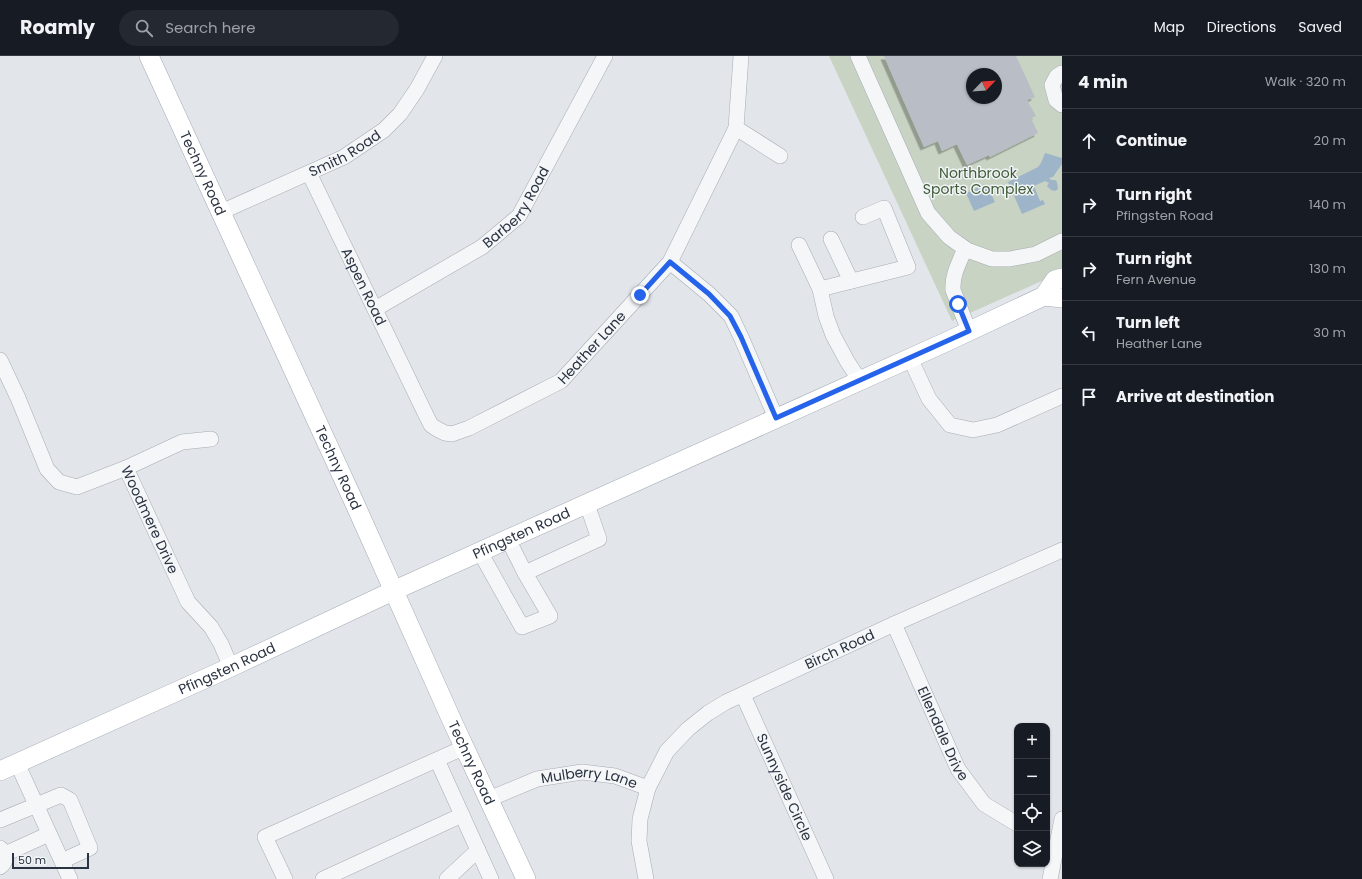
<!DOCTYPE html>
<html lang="en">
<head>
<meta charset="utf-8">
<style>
  body { margin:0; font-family:Poppins,sans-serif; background:#242831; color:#f1f3f6 }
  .controls { position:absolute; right:12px; bottom:12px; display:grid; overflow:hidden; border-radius:8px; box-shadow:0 1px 3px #0004 }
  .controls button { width:36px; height:36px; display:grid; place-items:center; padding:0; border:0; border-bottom:1px solid #363941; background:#171b24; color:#f1f3f6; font:20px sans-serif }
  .compass { position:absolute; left:966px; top:12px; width:36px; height:36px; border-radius:50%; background:#171b24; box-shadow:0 1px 3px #0004; rotate:65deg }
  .scale { position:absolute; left:12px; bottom:10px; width:77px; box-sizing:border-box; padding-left:4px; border:2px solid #2a3341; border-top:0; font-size:11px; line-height:14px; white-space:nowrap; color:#2a3341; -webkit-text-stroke:3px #f1f4f7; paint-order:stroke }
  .stop { position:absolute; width:12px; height:12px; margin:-9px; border:3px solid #2563eb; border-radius:50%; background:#fff }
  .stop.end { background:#2563eb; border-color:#fff; box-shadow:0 1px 4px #0008 }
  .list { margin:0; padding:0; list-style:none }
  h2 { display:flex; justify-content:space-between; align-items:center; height:52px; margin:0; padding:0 16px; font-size:17px }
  h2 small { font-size:13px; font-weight:400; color:#9ea1a6 }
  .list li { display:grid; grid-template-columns:26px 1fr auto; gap:12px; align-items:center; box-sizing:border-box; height:64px; padding:0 16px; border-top:1px solid #363941 }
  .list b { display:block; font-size:15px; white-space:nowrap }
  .list p { margin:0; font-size:13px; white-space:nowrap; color:#9ea1a6 }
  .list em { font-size:13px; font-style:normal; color:#9ea1a6 }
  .icon { flex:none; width:22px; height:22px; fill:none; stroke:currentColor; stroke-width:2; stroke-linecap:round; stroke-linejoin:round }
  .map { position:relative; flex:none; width:1062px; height:823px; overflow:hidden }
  header { display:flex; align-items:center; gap:24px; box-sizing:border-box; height:56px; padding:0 20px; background:#171b24; border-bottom:1px solid #363941 }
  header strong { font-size:19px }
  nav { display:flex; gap:22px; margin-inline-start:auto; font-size:14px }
  .search { width:280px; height:36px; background:#242831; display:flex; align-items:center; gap:10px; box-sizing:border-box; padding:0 14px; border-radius:22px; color:#9ea1a6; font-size:15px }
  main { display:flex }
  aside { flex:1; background:#171b24 }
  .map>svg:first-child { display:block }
</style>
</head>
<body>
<header>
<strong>Roamly</strong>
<div class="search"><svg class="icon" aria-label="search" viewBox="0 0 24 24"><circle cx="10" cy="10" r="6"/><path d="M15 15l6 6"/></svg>Search here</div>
<nav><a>Map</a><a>Directions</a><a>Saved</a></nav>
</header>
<main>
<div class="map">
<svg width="1062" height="823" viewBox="0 0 1062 823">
  <defs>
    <filter id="shadow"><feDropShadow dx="-3.5" dy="3.5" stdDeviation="0" flood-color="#0004"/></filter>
  </defs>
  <rect width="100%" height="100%" fill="#e2e5ea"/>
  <path fill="#c8d3c3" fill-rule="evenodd" d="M 829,0 L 1062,0 L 1062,216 L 952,265 ZM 972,18 L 996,18 L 996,42 L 972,42 Z"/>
  <g fill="#9eb4c8">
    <polygon points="1045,97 1062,102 1062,108 1053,121 1049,122 1051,124 1055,124 1057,126 1058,133 1055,135 1051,134 1047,130 1049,127 1045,125 1034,130 1040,145 1043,144 1045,148 1022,158 1008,126 1038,111 1041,107"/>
    <polygon points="986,128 995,146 974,155 966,137"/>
  </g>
  <path fill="#b9bec6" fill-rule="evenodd" filter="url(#shadow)" d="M 884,0 L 1016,0 L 1035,41 L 1027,44 L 1036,60 L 1031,62 L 1038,77 L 990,101 L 989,99 L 967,109 L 957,88 L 942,95 L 938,85 L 924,91 ZM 972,18 L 996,18 L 996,42 L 972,42 Z"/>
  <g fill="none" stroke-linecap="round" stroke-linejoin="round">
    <g stroke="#a7acb4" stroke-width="16">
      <g id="minor">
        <polyline points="858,0 928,157 949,181 967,194 992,203 1010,203 1036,198 1062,185"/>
        <polyline points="1062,17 1057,20 1052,29 1056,44 1062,49"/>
        <polyline points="736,72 780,100"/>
        <path id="s1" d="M 309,117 L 426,359 L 431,369 L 437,373 L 445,377 L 452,378 L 469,372 L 561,325 L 670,206 L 736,72 L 741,0"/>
        <path id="s2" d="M 221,156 L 344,101 L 384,74 L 400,58 L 417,33 L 435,0"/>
        <polyline points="831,183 851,225"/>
        <polyline points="799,189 820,233 826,260 833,279 847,305 860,325"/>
        <path d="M 965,193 C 959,207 952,219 953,234 L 969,275"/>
        <polyline points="670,206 709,238 731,260 741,281 776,362"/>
        <polyline points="820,233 908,211 884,152 863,161"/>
        <path id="s3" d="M 375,253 L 482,191 L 519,160 L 605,0"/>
        <polyline points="910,302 929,343 950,369 973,374 997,369 1062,340"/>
        <polyline points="0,304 18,342 47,413 59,426 77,431 126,412 182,386 211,383"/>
        <path id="s4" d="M 126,412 L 188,546 L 211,571 L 221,588 L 231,611"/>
        <polyline points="508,483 525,517"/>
        <polyline points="480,496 522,571 550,560 525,517 599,483 587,448"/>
        <path id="s5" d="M 894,568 L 958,713 L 984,748 L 1017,768"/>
        <path id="s6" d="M 743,639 L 826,823"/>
        <polyline points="17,707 70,823"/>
        <path id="s7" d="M 648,732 L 667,695 L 688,673 L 708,657 L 726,646 L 894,568 L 1062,494"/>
        <path id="s8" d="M 489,743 L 537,723 L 582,716 L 615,720 L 648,732 L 640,763 L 639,785 L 646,823"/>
        <polyline points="462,759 491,823"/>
        <polyline points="0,764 61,739 70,744 90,792 62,805"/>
        <path d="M 0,792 C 7,797 7,806 0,811"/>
        <polyline points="5,798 49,778"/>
        <polyline points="285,823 265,781 465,691"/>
        <polyline points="323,823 462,759 437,704"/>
        <polyline points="447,823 478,794"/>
        <polyline points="1050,823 1062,763"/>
      </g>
    </g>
    <g stroke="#a1aab5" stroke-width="20">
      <g id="major">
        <path id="s9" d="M 149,0 L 355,448 L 453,667 L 526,823"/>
        <polyline points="1044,240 1062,242"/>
        <path id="s10" d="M 0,715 L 231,611 L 395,534 L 946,286 L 1044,240 L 1055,224 L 1062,222"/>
      </g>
    </g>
    <use href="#minor" stroke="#f4f6f8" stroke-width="15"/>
    <use href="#major" stroke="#fff" stroke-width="19"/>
  </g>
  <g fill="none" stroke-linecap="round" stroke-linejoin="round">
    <polyline stroke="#2563eb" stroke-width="5" points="640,239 670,206 709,238 730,260 741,281 776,362 969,275 958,248"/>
  </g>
  <g text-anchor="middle" stroke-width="3" stroke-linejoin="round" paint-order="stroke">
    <g font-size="14" fill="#2a3341" stroke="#f1f4f7">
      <text dy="5" stroke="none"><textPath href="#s2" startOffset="137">Smith Road</textPath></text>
      <text dy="5" stroke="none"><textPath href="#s9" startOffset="129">Techny Road</textPath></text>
      <text dy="5" stroke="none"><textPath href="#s3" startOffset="177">Barberry Road</textPath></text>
      <text dy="5" stroke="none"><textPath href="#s1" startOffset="126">Aspen Road</textPath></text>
      <text dy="5" stroke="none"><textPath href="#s1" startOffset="470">Heather Lane</textPath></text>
      <text dy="5" stroke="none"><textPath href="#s9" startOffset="453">Techny Road</textPath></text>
      <text dy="5" stroke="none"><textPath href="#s4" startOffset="57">Woodmere Drive</textPath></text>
      <text dy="5" stroke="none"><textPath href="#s10" startOffset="573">Pfingsten Road</textPath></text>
      <text dy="5" stroke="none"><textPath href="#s7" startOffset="244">Birch Road</textPath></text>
      <text dy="5" stroke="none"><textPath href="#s10" startOffset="249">Pfingsten Road</textPath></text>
      <text dy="5" stroke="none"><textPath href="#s5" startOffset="120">Ellendale Drive</textPath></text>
      <text dy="5" stroke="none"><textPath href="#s9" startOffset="777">Techny Road</textPath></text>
      <text dy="5" stroke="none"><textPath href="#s8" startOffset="105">Mulberry Lane</textPath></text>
      <text dy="5" stroke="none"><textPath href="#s6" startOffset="101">Sunnyside Circle</textPath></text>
    </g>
    <g font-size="14" fill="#405c38" stroke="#f1f4f7">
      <text x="978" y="122">Northbrook<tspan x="978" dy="16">Sports Complex</tspan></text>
    </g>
  </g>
</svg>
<div class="controls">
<button>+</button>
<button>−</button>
<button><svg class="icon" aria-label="locate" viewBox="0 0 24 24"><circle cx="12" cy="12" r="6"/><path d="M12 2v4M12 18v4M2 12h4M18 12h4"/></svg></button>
<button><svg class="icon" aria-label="layers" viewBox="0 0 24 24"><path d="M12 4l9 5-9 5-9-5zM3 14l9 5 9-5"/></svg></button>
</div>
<svg class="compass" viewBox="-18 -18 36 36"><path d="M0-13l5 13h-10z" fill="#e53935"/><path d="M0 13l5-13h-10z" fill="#9ea1a6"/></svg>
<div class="scale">50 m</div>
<div class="stop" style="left:958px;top:248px"></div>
<div class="stop end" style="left:640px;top:239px"></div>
</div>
<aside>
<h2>4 min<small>Walk · 320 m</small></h2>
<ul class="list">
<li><svg class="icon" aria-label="ahead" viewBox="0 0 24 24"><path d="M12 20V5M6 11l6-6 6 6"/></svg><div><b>Continue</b></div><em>20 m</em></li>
<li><svg class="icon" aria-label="right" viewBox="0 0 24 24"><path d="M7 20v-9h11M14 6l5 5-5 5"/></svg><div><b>Turn right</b><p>Pfingsten Road</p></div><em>140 m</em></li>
<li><svg class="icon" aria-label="right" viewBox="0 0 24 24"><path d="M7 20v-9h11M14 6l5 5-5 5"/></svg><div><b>Turn right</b><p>Fern Avenue</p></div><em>130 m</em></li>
<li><svg class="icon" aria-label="left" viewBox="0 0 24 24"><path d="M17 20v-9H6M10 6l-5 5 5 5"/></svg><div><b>Turn left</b><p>Heather Lane</p></div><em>30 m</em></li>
<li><svg class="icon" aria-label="arrive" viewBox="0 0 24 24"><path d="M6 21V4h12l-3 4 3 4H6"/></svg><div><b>Arrive at destination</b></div></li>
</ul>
</aside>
</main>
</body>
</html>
